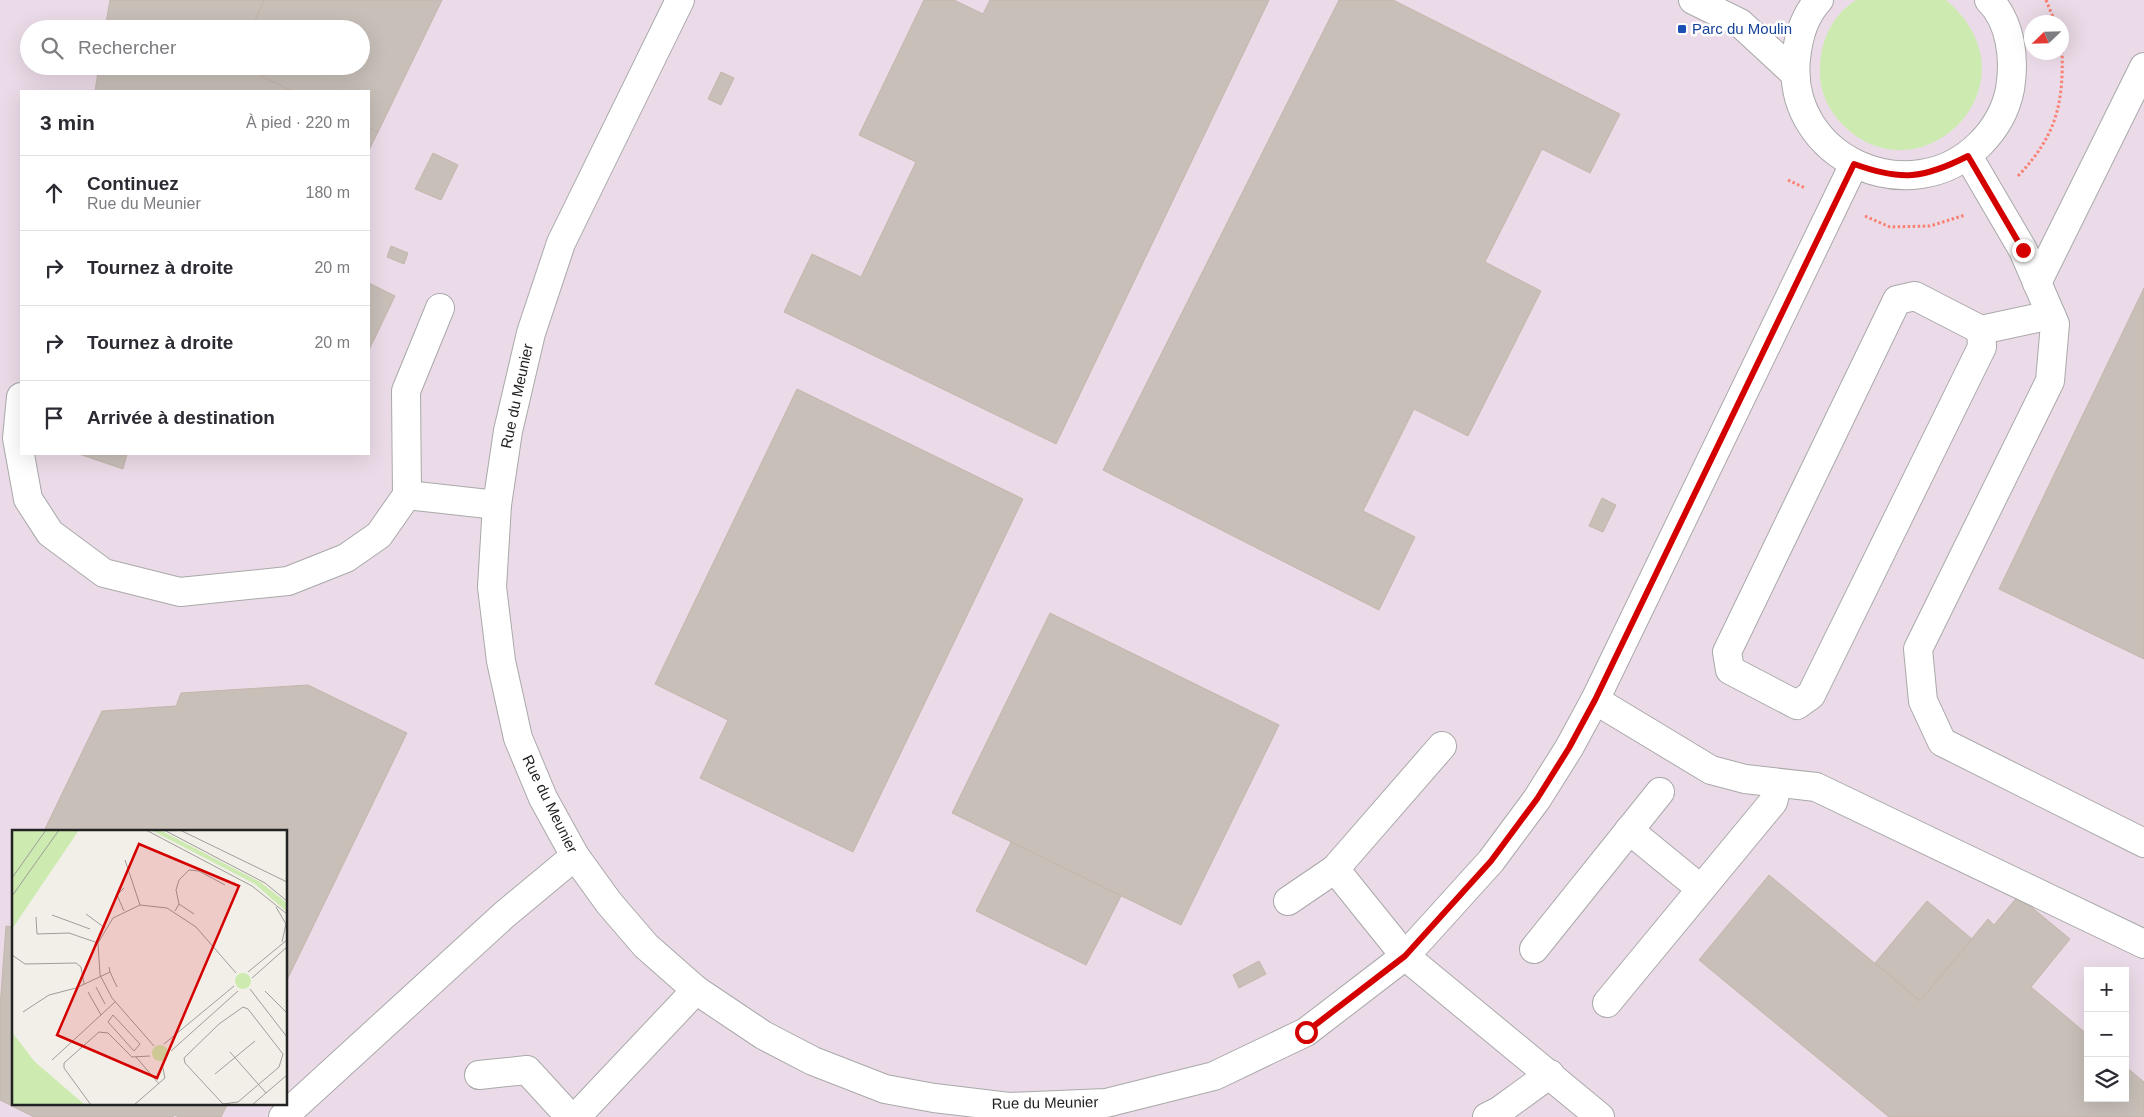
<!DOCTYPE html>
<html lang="fr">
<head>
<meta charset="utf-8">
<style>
  body { margin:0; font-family:Arial,sans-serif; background:#f2f2f3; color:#2b2b33 }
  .controls { position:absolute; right:15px; bottom:15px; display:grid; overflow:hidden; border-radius:0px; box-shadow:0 5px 20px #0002 }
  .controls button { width:45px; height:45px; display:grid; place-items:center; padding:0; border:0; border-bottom:1px solid #e1e1e2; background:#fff; color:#2b2b33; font:25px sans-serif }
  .compass { position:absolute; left:2024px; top:15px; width:45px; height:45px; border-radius:50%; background:#fff; box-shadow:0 5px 20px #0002; rotate:247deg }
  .stop { position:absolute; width:15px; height:15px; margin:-11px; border:4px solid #d40000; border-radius:50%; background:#fff }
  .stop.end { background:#d40000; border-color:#fff; box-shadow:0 1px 5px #0008 }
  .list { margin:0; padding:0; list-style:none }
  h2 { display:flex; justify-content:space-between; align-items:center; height:65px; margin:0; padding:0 20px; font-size:21px }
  h2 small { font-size:16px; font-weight:400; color:#7c7c81 }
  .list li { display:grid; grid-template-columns:32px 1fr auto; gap:15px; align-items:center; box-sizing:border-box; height:75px; padding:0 20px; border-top:1px solid #e1e1e2 }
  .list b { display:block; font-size:19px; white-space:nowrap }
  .list p { margin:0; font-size:16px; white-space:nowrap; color:#7c7c81 }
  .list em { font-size:16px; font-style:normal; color:#7c7c81 }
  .icon { flex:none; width:28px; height:28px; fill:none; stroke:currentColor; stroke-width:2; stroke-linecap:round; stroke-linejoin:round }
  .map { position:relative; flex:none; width:2144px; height:1117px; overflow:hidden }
  .search { position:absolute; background:#fff; box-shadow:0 5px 20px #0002; left:20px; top:20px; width:350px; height:55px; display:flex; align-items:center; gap:12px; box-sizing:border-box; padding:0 18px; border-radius:28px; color:#7c7c81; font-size:19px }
  .panel { position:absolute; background:#fff; box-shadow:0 5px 20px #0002; left:20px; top:90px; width:350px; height:365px; border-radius:0px }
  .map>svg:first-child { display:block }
</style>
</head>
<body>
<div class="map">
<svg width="2144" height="1117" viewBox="0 0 2144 1117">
  <rect width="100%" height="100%" fill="#f2efe9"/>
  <path fill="#ebdbe8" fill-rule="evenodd" d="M 0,0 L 2144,0 L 2144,1117 L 0,1117 ZM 2032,22 L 2062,22 L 2062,52 L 2032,52 ZM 29,29 L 361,29 L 361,66 L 29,66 ZM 21,91 L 369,91 L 369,454 L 21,454 ZM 14,831 L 286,831 L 286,1103 L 14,1103 ZM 2088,971 L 2125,971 L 2125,1098 L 2088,1098 Z"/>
  <path fill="#cdebb0" d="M 1856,0 L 1946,0 C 2043,82 1921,203 1843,125 C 1829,111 1819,91 1820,71 C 1820,42 1831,16 1856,0 Z"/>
  <g fill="#c7bfb8" stroke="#c4b6ab">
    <polygon points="110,0 262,0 264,1 251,29 105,29"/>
    <polygon points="262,0 442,0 378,132 369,128 369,91 292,91 240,66 361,66 361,29 251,29 264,1"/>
    <polygon points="924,0 954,0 983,14 990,0 1269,0 1056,444 784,312 812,254 861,277 916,162 859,135"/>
    <polygon points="1339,0 1393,0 1620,114 1590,173 1542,149 1485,262 1541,291 1468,436 1414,409 1363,511 1415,537 1379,610 1103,470"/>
    <polygon points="99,66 240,66 292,91 95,91"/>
    <polygon points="721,72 734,78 721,105 708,99"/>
    <polygon points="369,128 378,132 369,150"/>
    <polygon points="433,153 458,165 441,200 415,189"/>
    <polygon points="391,246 408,253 404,264 387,257"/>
    <polygon points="369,283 395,296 369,350"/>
    <polygon points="2144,288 2144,659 1999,589"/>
    <polygon points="797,389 1023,499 853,852 700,778 728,720 655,684"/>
    <polygon points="79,454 127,454 123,469"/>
    <polygon points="1602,498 1616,505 1603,532 1589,526"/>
    <polygon points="1050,613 1279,725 1181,925 952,813"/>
    <polygon points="308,685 407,733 286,982 286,831 44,831 102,711 176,706 181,693"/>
    <polygon points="1011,842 1121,896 1086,965 976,911"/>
    <polygon points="1769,875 1920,1001 1988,919 1994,925 2018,896 2070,939 2031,987 2088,1035 2088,1098 2125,1098 2125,1066 2144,1082 2144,1117 1889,1117 1699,960"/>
    <polygon points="1927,901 1972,939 1920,1001 1875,963"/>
    <polygon points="6,926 14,927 14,1103 228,1103 221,1117 179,1117 174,1115 173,1117 34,1117 0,1100 0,1007"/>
    <polygon points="1259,961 1266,974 1239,988 1233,975"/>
  </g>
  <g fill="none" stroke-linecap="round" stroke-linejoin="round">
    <g stroke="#a9a9a9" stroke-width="30">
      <g id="minor">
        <polyline points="680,0 561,243 531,333 508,431 497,505 492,587 501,661 518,738 543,798 575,856 609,903 646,946 696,990 763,1035 813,1061 885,1089 934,1098 1009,1107 1106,1103 1214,1076 1306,1032 1405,956 1491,861 1537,799 1569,748 1595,700 1854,164"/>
        <polyline points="1693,0 1740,23 1794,73"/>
        <path d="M 1819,0 C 1804,16 1798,38 1796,59 C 1786,158 1910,214 1980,144 C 1995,129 2006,110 2010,89 C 2015,59 2011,22 1989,0"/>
        <polyline points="1968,156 2023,250 2055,324 2050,381 1918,649 1923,701 1942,742 2144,843"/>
        <polyline points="2037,283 2144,67"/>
        <polygon points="1915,296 1981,330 1982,347 1811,695 1797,705 1730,670 1727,652 1897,300"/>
        <polyline points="440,308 406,391 407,495 497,505"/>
        <polyline points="1981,330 2051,315"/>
        <polyline points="21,397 17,438 28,499 50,533 104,573 180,592 288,581 346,558 379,535 407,495"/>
        <polyline points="1595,700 1711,770 1745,779 1816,787 2144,944"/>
        <polyline points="1629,830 1701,889"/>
        <polyline points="1335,869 1442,746"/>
        <polyline points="1288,901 1335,869 1405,956 1600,1117"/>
        <polyline points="1534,949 1660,792"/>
        <polyline points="1607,1003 1773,802 1778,783"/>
        <polyline points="479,1075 527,1070 570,1117"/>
        <polyline points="283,1117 504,915 575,856"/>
        <polyline points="576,1117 696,990"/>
        <polyline points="1487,1117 1499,1111 1550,1074"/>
      </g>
    </g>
    <g stroke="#fa8072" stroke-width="3" stroke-dasharray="2.5 2.5" stroke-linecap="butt">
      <polyline points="2046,0 2055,22"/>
      <path d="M 2018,176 C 2056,136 2064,104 2062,49"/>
      <polyline points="1788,180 1805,188"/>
      <polyline points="1865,216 1890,227 1930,226 1965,215"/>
    </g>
    <use href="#minor" stroke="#fff" stroke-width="28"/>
  </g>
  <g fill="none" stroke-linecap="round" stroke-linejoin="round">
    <path stroke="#d40000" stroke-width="6" d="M 1306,1032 L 1405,956 L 1491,861 L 1537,799 L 1569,748 L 1595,700 L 1854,164 C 1901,181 1923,179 1968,156 L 2023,250"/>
  </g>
  <rect fill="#1a4fb4" stroke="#fff" stroke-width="2" x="1677" y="24" width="10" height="10" rx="2.5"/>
  <g text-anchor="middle" stroke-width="5" stroke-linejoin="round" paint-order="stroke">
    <g font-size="15" fill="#164399" stroke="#fff" text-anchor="start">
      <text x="1692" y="34">Parc du Moulin</text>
    </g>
    <g font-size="15" fill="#222" stroke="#fff">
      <text transform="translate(517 396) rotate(-78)" y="5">Rue du Meunier</text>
      <text transform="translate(550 804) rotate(64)" y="5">Rue du Meunier</text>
      <text transform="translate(1045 1103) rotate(-1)" y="5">Rue du Meunier</text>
    </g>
  </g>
  <g transform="translate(12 830)">
    <rect width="275" height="275" fill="#f2efe9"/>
    <path d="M 0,0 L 67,0 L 0,99 ZM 139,0 L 148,0 L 248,52 L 275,73 L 275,82 L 243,54 ZM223 151a8 8 0 1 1 16 0a8 8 0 1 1-16 0ZM 0,202 L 22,231 L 73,275 L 0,275 ZM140 223a8 8 0 1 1 16 0a8 8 0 1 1-16 0Z" fill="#cdebb0"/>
    <path fill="none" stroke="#9f9d99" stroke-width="1" d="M 134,0 L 240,56 L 275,84M 152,0 L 253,53 L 275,71M 168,0 L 275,52M 113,30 L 128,75M 0,48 L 34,0M 0,66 L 47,0M 167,74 L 164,60 L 167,50 L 177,40 L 187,41 L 213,55M 264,77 L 274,94 L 270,112M 112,81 L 105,65 L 112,58M 163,81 L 167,74 L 182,84M 74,84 L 93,98M 40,85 L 78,99M 24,87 L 25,104 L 57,103 L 86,113M 0,125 L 13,134 L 64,133 L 69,137 L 72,154M 98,142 L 105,157M 236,142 L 275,110M 240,148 L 275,117M 84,157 L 93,174M 238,159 L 275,207M 253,161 L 275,183M 76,162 L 89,185M 231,177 L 236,179 L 271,224 L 267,237 L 226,272 L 211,274 L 173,233 L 172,228 L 207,194 ZM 11,182 L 37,165 L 64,158 L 98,142 L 97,137M 101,185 L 128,214 L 122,221 L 96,192 ZM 152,214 L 222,156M 142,216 L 100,168 L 88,145 L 86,113 L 101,88 L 128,75 L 155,78 L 184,97 L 224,143M 159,221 L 226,161M 218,222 L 254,263M 124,227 L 147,254M 40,230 L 103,172M 203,244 L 243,211M 79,275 L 52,238 L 52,233 L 87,202 L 96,203 L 120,227 L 138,226M 122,275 L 153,248 L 150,234M 240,275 L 275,245"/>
    <path fill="#d40000" fill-opacity="0.15" stroke="#d40000" stroke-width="2.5" d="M 127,14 L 227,56 L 145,248 L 45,205 Z"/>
    <rect width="275" height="275" fill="none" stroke="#222" stroke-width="2.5"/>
  </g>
</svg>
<div class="controls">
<button>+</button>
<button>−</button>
<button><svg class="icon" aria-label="layers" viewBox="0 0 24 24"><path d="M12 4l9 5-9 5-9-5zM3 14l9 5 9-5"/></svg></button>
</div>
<svg class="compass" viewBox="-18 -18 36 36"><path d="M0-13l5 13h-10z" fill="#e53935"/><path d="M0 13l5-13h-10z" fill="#7c7c81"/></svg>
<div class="stop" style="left:1306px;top:1032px"></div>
<div class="stop end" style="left:2023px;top:250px"></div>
<div class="search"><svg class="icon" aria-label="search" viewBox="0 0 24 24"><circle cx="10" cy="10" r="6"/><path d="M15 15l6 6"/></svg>Rechercher</div>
<section class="panel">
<h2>3 min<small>À pied · 220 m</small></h2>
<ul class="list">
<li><svg class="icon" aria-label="ahead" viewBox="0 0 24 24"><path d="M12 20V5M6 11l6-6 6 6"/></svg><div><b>Continuez</b><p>Rue du Meunier</p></div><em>180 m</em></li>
<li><svg class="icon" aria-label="right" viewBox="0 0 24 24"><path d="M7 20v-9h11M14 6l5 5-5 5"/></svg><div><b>Tournez à droite</b></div><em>20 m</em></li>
<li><svg class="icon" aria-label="right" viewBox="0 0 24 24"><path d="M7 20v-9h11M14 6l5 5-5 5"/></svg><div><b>Tournez à droite</b></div><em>20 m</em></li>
<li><svg class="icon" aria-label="arrive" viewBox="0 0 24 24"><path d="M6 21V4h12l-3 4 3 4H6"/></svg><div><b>Arrivée à destination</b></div></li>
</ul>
</section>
</div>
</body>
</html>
